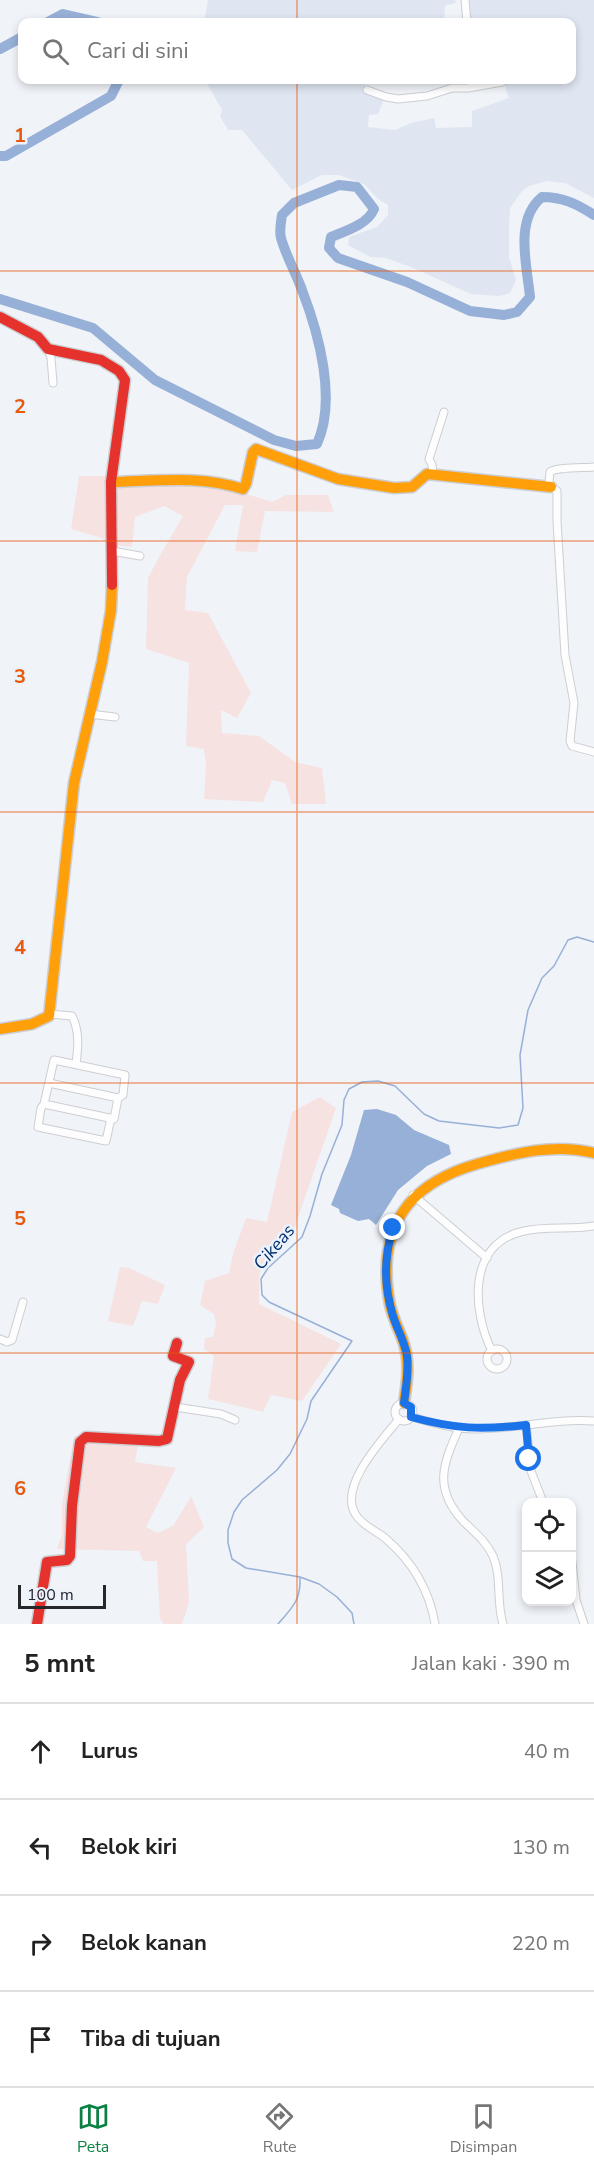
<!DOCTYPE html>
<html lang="id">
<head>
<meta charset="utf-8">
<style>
  body { margin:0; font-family:"Nunito Sans",sans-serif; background:#f2f2f2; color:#222 }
  .controls { position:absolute; right:18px; bottom:18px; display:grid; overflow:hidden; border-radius:12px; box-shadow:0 3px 9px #0003 }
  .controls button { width:54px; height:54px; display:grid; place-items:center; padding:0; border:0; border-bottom:2px solid #e0e0e0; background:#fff; color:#222; font:30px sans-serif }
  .scale { position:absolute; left:18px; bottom:15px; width:88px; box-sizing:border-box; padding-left:6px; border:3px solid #25272b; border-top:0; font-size:16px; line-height:21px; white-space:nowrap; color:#25272b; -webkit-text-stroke:4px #ecf2fc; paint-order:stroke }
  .stop { position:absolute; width:18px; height:18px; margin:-14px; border:4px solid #1a73e8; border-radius:50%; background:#fff }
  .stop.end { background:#1a73e8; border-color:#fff; box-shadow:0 2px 6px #0008 }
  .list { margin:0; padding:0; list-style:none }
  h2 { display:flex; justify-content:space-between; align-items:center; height:78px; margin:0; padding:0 24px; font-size:26px }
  h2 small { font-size:20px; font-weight:400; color:#767676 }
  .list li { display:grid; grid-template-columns:39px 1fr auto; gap:18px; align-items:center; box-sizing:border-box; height:96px; padding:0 24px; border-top:2px solid #e0e0e0 }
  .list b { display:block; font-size:22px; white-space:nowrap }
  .list em { font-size:20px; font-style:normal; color:#767676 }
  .icon { flex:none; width:33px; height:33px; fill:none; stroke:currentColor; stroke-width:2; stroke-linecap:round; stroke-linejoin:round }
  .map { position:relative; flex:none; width:594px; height:1624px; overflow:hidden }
  .search { position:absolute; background:#fff; box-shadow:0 3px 9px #0003; left:18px; right:18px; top:18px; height:66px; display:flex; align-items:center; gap:15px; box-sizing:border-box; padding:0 21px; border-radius:12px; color:#767676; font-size:22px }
  .sheet { height:462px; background:#fff }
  nav { display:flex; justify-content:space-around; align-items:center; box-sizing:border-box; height:84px; border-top:2px solid #e0e0e0; background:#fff; font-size:16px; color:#767676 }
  nav a { display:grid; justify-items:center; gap:3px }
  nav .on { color:#0b8043 }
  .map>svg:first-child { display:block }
</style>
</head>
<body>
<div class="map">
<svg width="594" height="1624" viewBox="0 0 594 1624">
  <rect width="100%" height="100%" fill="#f0f3f8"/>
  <g fill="#dfe6f1">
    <polygon points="208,0 455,0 456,3 445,5 444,22 204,22"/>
    <polygon points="463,0 594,0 594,198 565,183 547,181 529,186 522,191 510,208 509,223 509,257 516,280 510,293 499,296 471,294 411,267 386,258 370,257 348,245 349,237 377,227 388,215 388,205 378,199 364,184 339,175 322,175 292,190 242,130 228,130 220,116 222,110 205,80 368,80 363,90 385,97 378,114 369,115 368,127 395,130 411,123 434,118 436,128 472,127 472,111 509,98 503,80 572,80 572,22 464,22"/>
  </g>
  <g fill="#f7e2e2">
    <polygon points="79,476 115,476 114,483 218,485 272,502 286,495 328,495 334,512 265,511 257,552 235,551 243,505 225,505 187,577 185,610 208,613 251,693 237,718 221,710 222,733 259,736 295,762 322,768 326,804 292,804 285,783 272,780 263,802 204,799 206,764 204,749 186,746 189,663 146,649 148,578 158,559 183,516 164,506 135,517 132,547 107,544 102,538 71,529"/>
    <polygon points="320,1097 336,1108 293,1232 269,1255 259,1275 259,1304 341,1344 302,1401 271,1395 263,1412 208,1399 214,1356 204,1349 205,1338 213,1337 216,1323 214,1314 200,1305 205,1281 229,1273 233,1254 246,1218 267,1222 292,1112"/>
    <polygon points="120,1267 129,1268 165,1285 158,1304 142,1301 133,1326 108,1321"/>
    <polygon points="74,1436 139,1438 135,1462 176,1468 146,1527 158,1533 174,1525 191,1496 204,1527 186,1544 189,1603 182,1624 164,1624 160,1619 157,1561 143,1561 139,1551 57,1549 62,1535 62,1504"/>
  </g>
  <polygon fill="#97b0d7" points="377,1109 396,1115 414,1130 449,1145 451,1154 427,1166 398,1190 376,1225 369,1219 358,1221 340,1213 339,1209 331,1205 351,1155 364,1110"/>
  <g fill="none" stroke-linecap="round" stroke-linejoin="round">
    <g stroke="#97b0d7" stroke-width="1.5">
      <path d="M 278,1624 C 292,1608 301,1600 300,1578"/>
      <polyline points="354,1624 352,1613 337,1597 319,1584 300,1577 246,1568 232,1559 228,1543 228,1530 234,1512 242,1500 277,1470 290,1454 307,1419 311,1401 352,1341 269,1302 262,1295 261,1279 268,1268 302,1237 310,1216 322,1174 342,1125 344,1100 349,1089 362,1082 378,1081 395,1086 424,1114 439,1121 499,1128 518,1125 523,1108 520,1055 528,1010 542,978 554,966 568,940 577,937 594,942"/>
    </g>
    <g stroke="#97b0d7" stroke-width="10">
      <polyline points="48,22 63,14 98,22"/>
      <polyline points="0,49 22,37"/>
      <polyline points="0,156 6,156 111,96 119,80"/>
      <path d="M 0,299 L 93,328 L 155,380 L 274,440 L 296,446 L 317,444 C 337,400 319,334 302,290 C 296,273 286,256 281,238 C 279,231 281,222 282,215 L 294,203 L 339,185 L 357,187 L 374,209 C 368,224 346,231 331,237 L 329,248 L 338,258 L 407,282 L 470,311 L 504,315 L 517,312 L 530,297 C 527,265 514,220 542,197 C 563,197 577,204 594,215"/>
    </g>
    <g stroke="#ccced2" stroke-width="9">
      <g id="street">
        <polyline points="465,0 467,22"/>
        <polyline points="367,90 386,97 398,99 427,96 452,88 468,88 502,82 505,80"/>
        <polyline points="48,349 51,358 53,383"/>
        <path d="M 594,467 C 584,468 556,467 550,472 L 549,482 L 551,487 L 557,491 L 557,521 L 565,655 L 574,703 L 570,741 L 572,746 L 594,752"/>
        <polyline points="433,474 432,465 429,459 444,412"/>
        <polyline points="112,551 140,556"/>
        <polyline points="89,714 115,717"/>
        <path d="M 49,1014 L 72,1016 C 80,1032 78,1048 76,1064"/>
        <polyline points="49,1083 118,1098"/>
        <polyline points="44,1104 114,1119 118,1098 123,1095 125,1075 54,1060 44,1104 41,1108 38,1127 106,1141 111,1118"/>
        <polyline points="413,1195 487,1258"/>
        <polyline points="0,1339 7,1342 12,1340 23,1302"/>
        <circle cx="497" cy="1359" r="10"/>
        <path d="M 492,1351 C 472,1311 467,1243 524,1231 C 547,1226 571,1230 594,1226"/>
        <circle cx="404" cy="1412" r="9"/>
        <polyline points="175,1407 221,1414 235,1420"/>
        <path d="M 412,1417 C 433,1423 454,1429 476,1429 C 516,1429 555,1418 594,1421"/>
        <path d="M 399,1419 C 383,1439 337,1487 356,1515 C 362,1525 376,1531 385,1538 C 412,1561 429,1588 435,1624"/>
        <polyline points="526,1425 531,1471 543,1502"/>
        <path d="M 459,1428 C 443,1464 433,1488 463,1521 C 474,1532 486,1541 493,1556 C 502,1577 496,1602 503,1624"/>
        <polyline points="572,1562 576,1600 584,1624"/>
      </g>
    </g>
    <g stroke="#ccced2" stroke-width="13">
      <g id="slow">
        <path d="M 111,482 C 156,481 200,475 243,489 L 246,484 L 253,452 L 256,449 L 338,479 L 394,488 L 412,487 L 427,474 L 551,487"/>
        <polyline points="0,1029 32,1024 49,1016 74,783 102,662 111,610 112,585"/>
        <path d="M 404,1403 C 407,1383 410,1363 404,1344 C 400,1331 393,1319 390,1305 C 376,1231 404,1185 477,1164 C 515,1153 555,1143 594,1153"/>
      </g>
    </g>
    <g stroke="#ccced2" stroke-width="13">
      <g id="jam">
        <polyline points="0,317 38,337 48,349 101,360 119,371 125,380 111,482 112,585"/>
        <polyline points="37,1624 47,1562 67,1560 70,1556 72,1506 80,1442 86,1437 159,1441 167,1439 180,1380 189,1362 173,1356 177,1343"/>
      </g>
    </g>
    <use href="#street" stroke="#fdfdfe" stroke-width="7"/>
    <use href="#slow" stroke="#ff9f0a" stroke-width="10"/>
    <use href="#jam" stroke="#e5322d" stroke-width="10"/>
  </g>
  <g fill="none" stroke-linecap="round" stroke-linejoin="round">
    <path stroke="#1a73e8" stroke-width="8" d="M 393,1228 C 384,1256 384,1287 393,1316 C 397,1329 405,1342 407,1356 C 409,1371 406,1387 404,1403 L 411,1407 L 411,1417 C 455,1429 481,1430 526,1425 L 529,1459"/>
  </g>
  <path fill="none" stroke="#e8590c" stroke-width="1.5" stroke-opacity="0.55" d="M 297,0 L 297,22M 297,80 L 297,1624M 0,271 L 594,271M 0,541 L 594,541M 0,812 L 594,812M 0,1083 L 594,1083M 0,1353 L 594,1353"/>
  <g text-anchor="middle" stroke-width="5" stroke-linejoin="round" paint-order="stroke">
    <g font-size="18" font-style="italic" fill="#032f6e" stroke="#ecf2fc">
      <text transform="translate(274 1247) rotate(-50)" y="6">Cikeas</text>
    </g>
  </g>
  <g font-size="20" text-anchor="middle" font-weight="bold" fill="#e8590c" stroke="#ecf2fc" stroke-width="5" stroke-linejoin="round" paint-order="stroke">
    <text x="20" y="142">1</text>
    <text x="20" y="413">2</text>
    <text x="20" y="683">3</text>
    <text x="20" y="954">4</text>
    <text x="20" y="1225">5</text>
    <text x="20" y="1495">6</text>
  </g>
</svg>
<div class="controls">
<button><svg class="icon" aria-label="locate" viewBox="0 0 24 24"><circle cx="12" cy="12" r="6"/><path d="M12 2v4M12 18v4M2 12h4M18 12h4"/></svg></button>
<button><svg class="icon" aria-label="layers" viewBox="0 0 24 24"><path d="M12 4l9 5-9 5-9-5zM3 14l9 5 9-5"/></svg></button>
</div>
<div class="scale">100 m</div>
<div class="stop" style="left:529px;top:1459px"></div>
<div class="stop end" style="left:393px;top:1228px"></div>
<div class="search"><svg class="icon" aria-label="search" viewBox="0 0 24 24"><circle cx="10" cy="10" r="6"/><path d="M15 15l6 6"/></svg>Cari di sini</div>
</div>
<section class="sheet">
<h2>5 mnt<small>Jalan kaki · 390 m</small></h2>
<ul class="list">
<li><svg class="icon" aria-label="ahead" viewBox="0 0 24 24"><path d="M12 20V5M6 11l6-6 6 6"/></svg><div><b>Lurus</b></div><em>40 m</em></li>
<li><svg class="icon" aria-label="left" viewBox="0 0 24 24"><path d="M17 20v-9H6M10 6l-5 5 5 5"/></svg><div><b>Belok kiri</b></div><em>130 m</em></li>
<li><svg class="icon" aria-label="right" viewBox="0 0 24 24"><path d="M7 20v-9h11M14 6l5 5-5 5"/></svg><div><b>Belok kanan</b></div><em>220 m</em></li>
<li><svg class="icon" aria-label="arrive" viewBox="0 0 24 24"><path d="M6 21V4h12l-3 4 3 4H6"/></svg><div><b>Tiba di tujuan</b></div></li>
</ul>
</section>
<nav>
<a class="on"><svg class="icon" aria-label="map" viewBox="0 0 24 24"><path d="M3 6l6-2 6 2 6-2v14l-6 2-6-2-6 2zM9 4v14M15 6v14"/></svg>Peta</a>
<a><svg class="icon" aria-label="directions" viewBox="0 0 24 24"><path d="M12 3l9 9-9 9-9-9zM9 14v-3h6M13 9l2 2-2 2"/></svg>Rute</a>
<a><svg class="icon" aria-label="saved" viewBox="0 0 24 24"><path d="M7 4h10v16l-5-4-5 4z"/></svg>Disimpan</a>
</nav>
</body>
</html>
